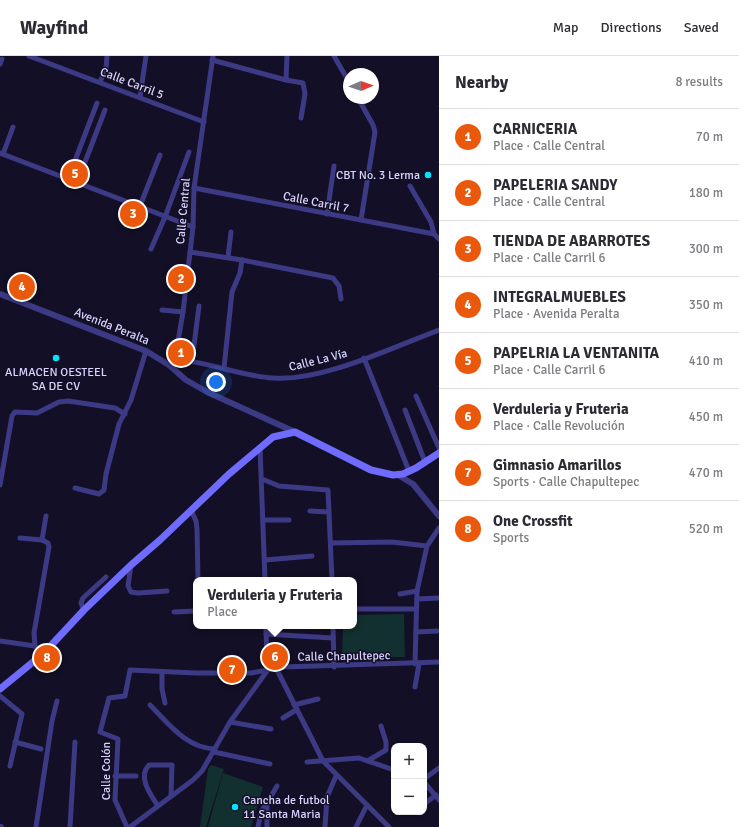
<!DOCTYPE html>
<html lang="en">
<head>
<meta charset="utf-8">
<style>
  body { margin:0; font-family:Signika,sans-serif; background:#f2f2f3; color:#2b2b33 }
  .controls { position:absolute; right:12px; bottom:12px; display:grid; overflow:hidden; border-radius:8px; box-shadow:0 1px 3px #0004 }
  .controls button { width:36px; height:36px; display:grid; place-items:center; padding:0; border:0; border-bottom:1px solid #e1e1e2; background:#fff; color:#2b2b33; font:20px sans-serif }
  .compass { position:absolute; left:343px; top:12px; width:36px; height:36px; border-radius:50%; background:#fff; box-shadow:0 1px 3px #0004; rotate:88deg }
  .you { position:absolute; left:216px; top:326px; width:14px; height:14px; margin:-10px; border:3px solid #fff; border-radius:50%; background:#1a73e8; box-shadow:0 0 0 6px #1a73e833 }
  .badge { display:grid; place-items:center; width:26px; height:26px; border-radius:50%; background:#ea580c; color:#fff; font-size:13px; font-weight:700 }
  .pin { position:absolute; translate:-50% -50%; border:2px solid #fff; box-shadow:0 1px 4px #0006 }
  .popup { position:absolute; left:193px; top:521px; width:164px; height:52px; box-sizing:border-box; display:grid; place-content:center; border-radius:8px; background:#fff; filter:drop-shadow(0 1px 3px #0005); font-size:13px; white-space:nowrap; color:#7c7c81 }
  .popup b { font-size:15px; color:#2b2b33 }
  .popup::after { content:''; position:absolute; left:50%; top:100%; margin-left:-8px; border:8px solid transparent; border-top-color:#fff }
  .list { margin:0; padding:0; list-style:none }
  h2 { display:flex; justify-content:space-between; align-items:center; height:52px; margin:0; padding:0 16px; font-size:17px }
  h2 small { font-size:13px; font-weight:400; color:#7c7c81 }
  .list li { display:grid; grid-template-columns:26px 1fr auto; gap:12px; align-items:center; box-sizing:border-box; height:56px; padding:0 16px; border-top:1px solid #e1e1e2 }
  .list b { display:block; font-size:15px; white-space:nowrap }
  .list p { margin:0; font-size:13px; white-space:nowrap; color:#7c7c81 }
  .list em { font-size:13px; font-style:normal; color:#7c7c81 }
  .map { position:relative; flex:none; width:439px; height:771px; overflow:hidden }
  header { display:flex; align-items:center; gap:24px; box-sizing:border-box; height:56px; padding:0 20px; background:#fff; border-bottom:1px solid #e1e1e2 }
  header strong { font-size:19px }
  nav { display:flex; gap:22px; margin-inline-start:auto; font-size:14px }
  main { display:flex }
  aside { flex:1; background:#fff }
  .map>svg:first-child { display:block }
</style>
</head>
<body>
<header>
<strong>Wayfind</strong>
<nav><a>Map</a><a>Directions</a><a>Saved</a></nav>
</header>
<main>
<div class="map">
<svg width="439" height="771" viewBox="0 0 439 771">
  <rect width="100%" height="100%" fill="#130f26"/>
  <g fill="#12302f">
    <polygon points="404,558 405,601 342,602 343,570 354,570 354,559"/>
    <polygon points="211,709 224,713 206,771 200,771 208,713"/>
    <polygon points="223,717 263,731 251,771 208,771"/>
  </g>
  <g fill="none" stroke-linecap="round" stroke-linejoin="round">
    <g stroke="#3d3a85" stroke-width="5">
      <polyline points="29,0 204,66"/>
      <polyline points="334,0 349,26"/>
      <polyline points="212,4 286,24 303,27 305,38 301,62"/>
      <polyline points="0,8 2,3"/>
      <polyline points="286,24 287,0"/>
      <polyline points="100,26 106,12 107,0"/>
      <polyline points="140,41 146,0"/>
      <polyline points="358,42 373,69 375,76 361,164"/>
      <polyline points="0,97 193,171"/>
      <polyline points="3,98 13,71"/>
      <polyline points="68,123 97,47"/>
      <polyline points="77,127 105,54"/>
      <polyline points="410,130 431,166 434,178 439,183"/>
      <polyline points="194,132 434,178"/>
      <polyline points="140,150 160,99"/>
      <polyline points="327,158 334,110"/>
      <polyline points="151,193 165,161 189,96"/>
      <polyline points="190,196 242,204 333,222 339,230 341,243"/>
      <polyline points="228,201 231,176"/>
      <polyline points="162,254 183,256"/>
      <polyline points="364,302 409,415"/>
      <path d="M 175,303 C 209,306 240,320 273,322 C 322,326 393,291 439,274"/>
      <polyline points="192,305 199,250"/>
      <polyline points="169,309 175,303 183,256 193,171 194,132 213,0"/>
      <polyline points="224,312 232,236 240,217 242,204"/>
      <polyline points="416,340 439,392"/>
      <polyline points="405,354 425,406"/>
      <polyline points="260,392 265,524"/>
      <polyline points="262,423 279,430 328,434 332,524"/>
      <polyline points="0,429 12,360 15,356 37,357 59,346 68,345 115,352 125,358"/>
      <polyline points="75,432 99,438 104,434 106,418 119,368 131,344 146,295"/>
      <polyline points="191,454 196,465 197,473 198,524"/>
      <polyline points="310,455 329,456"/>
      <polyline points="263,464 289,464"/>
      <polyline points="20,482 42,484 48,487 49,491 34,577 35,590 44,597"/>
      <polyline points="42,484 46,460"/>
      <polyline points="331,487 392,486 427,490"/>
      <polyline points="265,504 312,500"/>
      <polyline points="131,509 128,530 131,536 138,537 167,535"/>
      <polyline points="400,538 417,535"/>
      <polyline points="417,543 439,542"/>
      <polyline points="354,553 416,553"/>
      <polyline points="84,554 81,547 83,542 106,521"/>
      <polyline points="174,556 196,555"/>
      <polyline points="333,570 334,611"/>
      <polyline points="416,576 437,575"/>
      <polyline points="266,578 333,582"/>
      <polyline points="0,585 35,590"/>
      <polyline points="415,608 417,535 427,490 439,472"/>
      <polyline points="276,612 323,705 389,771"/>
      <polyline points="162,616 162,633 165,647"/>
      <polyline points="415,631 419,608"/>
      <polyline points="0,640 22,658 10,710"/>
      <path d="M 150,649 C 169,668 186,692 215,693"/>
      <polyline points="294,649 318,643"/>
      <polyline points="283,662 296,654"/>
      <polyline points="230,666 271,673"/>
      <polyline points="15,686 41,693"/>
      <polyline points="214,696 270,708"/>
      <polyline points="369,704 386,694 386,686 381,670"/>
      <polyline points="307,706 359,702 394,714"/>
      <polyline points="115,720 136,720"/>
      <polyline points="424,723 439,712"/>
      <polyline points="424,726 439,744"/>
      <polyline points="424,748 436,739"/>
      <path d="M 158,750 C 151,739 137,721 149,709 L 172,709 L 171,740"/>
      <polyline points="36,771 52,665 57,645"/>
      <polyline points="70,771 75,686"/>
      <polyline points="127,771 115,744 118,683 100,676 109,642 125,640 130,614 196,617 251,617 283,611 439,606"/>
      <polyline points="130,771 193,724 202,715 230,666 267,615 266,570"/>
      <polyline points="258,771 261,756 267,747"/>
      <polyline points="267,771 267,747 277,730"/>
      <polyline points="325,771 327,741 336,720"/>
      <polyline points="356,771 367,749"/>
    </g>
    <g stroke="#3d3a85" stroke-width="6">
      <polyline points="0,238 146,295 169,309 186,324 207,336 295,376"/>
      <polyline points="398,419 413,428 439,460"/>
      <polyline points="0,771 1,771"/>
    </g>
    <polyline stroke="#6f6bff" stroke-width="7" points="0,633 44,597 84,554 131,509 160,484 229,418 273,381 295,376 371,414 393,419 403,418 416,412 439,397"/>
  </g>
  <g fill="#00e5ff" stroke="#130f26" stroke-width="1.5">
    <circle cx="428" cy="119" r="4"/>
    <circle cx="56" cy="302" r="4"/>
    <circle cx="235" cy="751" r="4"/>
  </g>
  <g text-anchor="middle" stroke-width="3" stroke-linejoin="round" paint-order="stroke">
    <g font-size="12" fill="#d9d4ff" stroke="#130f26">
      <text transform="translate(132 27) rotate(21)" y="4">Calle Carril 5</text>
      <text transform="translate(316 146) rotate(11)" y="4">Calle Carril 7</text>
      <text transform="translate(183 155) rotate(-85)" y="4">Calle Central</text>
      <text transform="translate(112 270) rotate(22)" y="4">Avenida Peralta</text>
      <text transform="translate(318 304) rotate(-14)" y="4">Calle La Vía</text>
      <text transform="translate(344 600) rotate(-1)" y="4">Calle Chapultepec</text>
      <text transform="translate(106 715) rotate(-90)" y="4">Calle Colón</text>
    </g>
    <g font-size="12" fill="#d9d4ff" stroke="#130f26" text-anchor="end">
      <text x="420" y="123">CBT No. 3 Lerma</text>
      <text x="56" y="320" text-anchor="middle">ALMACEN OESTEEL<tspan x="56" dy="14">SA DE CV</tspan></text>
      <text x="243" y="748" text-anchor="start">Cancha de futbol<tspan x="243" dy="14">11 Santa Maria</tspan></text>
    </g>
  </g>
</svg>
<div class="controls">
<button>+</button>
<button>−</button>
</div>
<svg class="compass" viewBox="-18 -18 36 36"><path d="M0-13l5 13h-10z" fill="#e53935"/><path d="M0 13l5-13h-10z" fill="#7c7c81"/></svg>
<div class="you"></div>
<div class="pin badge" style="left:181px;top:297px">1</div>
<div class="pin badge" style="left:181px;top:223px">2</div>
<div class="pin badge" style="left:133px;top:158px">3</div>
<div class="pin badge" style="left:22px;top:231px">4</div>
<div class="pin badge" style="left:75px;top:118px">5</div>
<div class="pin badge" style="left:275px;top:601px">6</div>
<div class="popup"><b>Verduleria y Fruteria</b>Place</div>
<div class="pin badge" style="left:232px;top:614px">7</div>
<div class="pin badge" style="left:47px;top:602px">8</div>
</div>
<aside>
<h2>Nearby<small>8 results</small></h2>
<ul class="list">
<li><span class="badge">1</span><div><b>CARNICERIA</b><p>Place · Calle Central</p></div><em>70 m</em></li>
<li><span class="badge">2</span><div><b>PAPELERIA SANDY</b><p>Place · Calle Central</p></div><em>180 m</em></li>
<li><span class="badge">3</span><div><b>TIENDA DE ABARROTES</b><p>Place · Calle Carril 6</p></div><em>300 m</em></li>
<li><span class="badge">4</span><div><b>INTEGRALMUEBLES</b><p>Place · Avenida Peralta</p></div><em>350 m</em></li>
<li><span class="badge">5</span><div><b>PAPELRIA LA VENTANITA</b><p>Place · Calle Carril 6</p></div><em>410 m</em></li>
<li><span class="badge">6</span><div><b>Verduleria y Fruteria</b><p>Place · Calle Revolución</p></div><em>450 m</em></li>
<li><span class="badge">7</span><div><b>Gimnasio Amarillos</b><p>Sports · Calle Chapultepec</p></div><em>470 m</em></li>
<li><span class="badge">8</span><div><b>One Crossfit</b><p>Sports</p></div><em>520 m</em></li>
</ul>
</aside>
</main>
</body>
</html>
